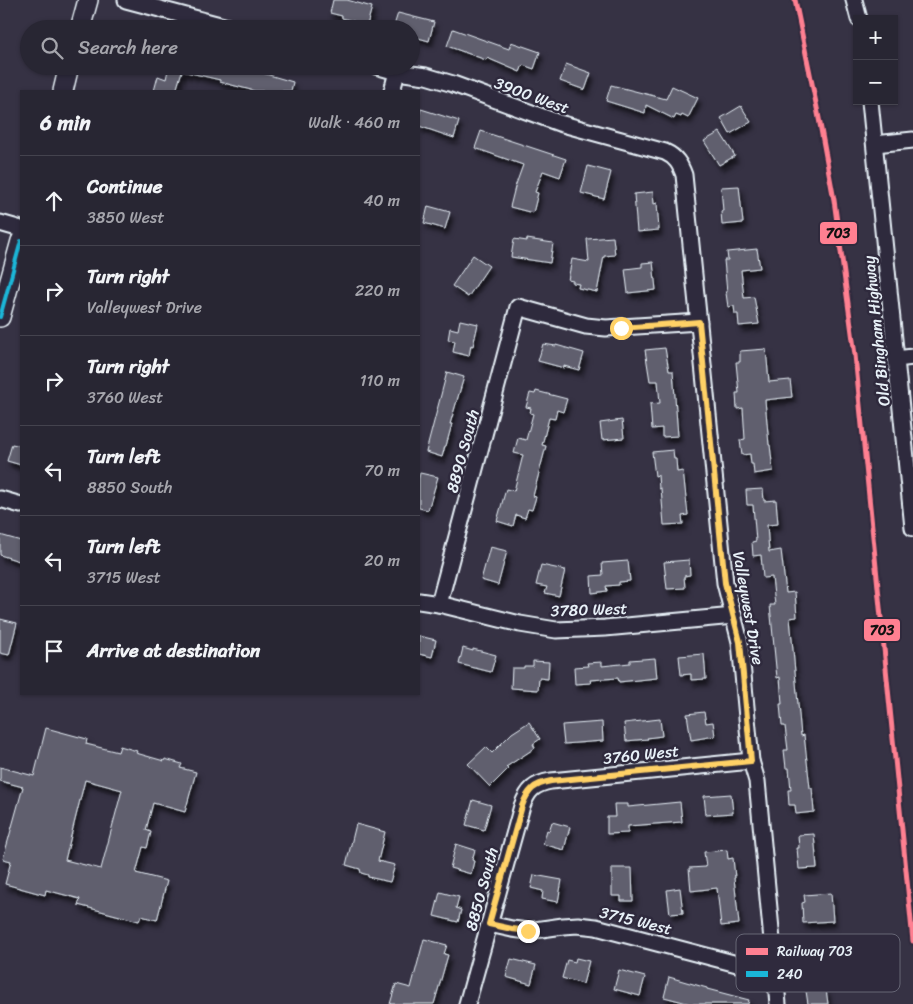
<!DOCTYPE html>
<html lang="en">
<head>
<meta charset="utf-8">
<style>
  body { margin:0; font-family:Sriracha,sans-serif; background:#302e3b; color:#f1f3f6 }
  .controls { position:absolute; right:15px; top:15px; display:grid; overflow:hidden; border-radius:0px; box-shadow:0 1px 4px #0004 }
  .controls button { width:45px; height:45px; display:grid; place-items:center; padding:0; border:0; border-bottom:1px solid #44434e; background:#282633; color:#f1f3f6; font:25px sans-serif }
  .stop { position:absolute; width:15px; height:15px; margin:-11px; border:4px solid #ffd166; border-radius:50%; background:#fff }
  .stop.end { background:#ffd166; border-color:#fff; box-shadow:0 1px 5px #0008 }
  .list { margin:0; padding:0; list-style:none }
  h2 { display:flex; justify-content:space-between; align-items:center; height:65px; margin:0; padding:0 20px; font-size:21px }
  h2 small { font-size:16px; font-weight:400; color:#a5a5ac }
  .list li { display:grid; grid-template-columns:32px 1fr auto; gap:15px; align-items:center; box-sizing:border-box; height:90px; padding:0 20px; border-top:1px solid #44434e }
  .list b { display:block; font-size:19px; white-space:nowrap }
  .list p { margin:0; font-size:16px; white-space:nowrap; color:#a5a5ac }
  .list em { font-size:16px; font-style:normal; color:#a5a5ac }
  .icon { flex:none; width:28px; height:28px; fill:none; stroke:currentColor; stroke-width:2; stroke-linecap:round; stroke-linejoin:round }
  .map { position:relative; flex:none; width:913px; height:1004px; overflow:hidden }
  .search { position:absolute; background:#282633; box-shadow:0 1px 4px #0004; left:20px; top:20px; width:400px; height:55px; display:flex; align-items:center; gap:12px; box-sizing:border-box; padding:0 18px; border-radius:28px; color:#a5a5ac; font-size:19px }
  .panel { position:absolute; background:#282633; box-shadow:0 1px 4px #0004; left:20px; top:90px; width:400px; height:605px; border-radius:0px }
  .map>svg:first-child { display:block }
</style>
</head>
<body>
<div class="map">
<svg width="913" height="1004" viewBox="0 0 913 1004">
  <defs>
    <filter id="shadow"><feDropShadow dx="3" dy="5.5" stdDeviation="2.5" flood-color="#0009"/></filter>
  </defs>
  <rect width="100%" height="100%" fill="#363244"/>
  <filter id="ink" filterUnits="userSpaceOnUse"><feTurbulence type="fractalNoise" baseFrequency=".02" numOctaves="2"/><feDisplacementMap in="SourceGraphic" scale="10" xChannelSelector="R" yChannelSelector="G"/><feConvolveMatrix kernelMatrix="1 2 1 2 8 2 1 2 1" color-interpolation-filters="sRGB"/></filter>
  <g filter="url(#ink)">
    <g fill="#605e6e" stroke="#e8f1f8" fill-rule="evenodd" filter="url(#shadow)">
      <polygon points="333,0 347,0 372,7 367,25 342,18 342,16 330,13"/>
      <polygon points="398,13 434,22 429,41 411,36 411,29 393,29"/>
      <polygon points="453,29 509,49 511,42 540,52 534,69 523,65 520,72 487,58 486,60 447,46"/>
      <polygon points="566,64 591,73 585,90 560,81"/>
      <polygon points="169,66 233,66 244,69 245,68 293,82 291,91 255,91 220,82 220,80 182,71 176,91 154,91 158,76 166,79"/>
      <polygon points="611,85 666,99 672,86 698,98 688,118 682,115 681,117 676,115 674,119 646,105 645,113 606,101"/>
      <polygon points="741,106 751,122 730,134 721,118"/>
      <polygon points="421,109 459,121 454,138 419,126 419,116"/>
      <polygon points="481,131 566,159 560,177 543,171 535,192 538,193 533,213 510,207 515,187 523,165 475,148"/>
      <polygon points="720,132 735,156 719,165 704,141"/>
      <polygon points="588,166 611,172 604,199 581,193"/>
      <polygon points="739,186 743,223 722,225 721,211 723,211 721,187"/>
      <polygon points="653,192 654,204 657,203 659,230 637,232 634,194"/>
      <polygon points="428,206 450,212 445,229 424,223"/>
      <polygon points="613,237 615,255 604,256 597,292 578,288 579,284 573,283 573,281 568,280 572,259 589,262 587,239"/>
      <polygon points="514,239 527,241 527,239 553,243 550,263 511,257"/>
      <polygon points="757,249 760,268 741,270 744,298 754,297 759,324 739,326 738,314 735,314 734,306 728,307 726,293 727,292 724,260 728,260 727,252"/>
      <polygon points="473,255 489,266 468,297 452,286"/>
      <polygon points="653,262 656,290 628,293 625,269 642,267 642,263"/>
      <polygon points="460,320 478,324 473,346 471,345 469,356 453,352 455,341 448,340 450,328 458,330"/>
      <polygon points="543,344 556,346 556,345 584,353 579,370 564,366 564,368 538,361"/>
      <polygon points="665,348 669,371 673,371 678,436 662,437 662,428 652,429 650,404 660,403 658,381 650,381 645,350"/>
      <polygon points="766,349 769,382 790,380 792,397 765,400 769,445 770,445 773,471 754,474 753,464 751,464 750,454 742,455 740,440 745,439 743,408 737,409 736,393 739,393 736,362 740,362 740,351"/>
      <polygon points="447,372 464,377 450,424 452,424 446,446 445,446 442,457 426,452"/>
      <polygon points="536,391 567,399 563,412 557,410 555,419 549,418 542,445 546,446 533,496 536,497 532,510 528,509 525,518 516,515 513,526 497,521 506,489 514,491 523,455 514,453 518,438 526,440 533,414 530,413 531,408 526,407 530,393 535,394"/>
      <polygon points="622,420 624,438 602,440 600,423"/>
      <polygon points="12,444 21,446 21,465 7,461"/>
      <polygon points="673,450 674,459 676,459 677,472 683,471 688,515 682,516 683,524 664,525 661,488 659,489 658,475 655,476 652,452"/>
      <polygon points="420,473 438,477 428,510 419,508 419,479"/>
      <polygon points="763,489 764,501 776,500 778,524 767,525 769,552 781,550 786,593 795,592 797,617 790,618 801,736 804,735 810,788 812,788 814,812 796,814 795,805 789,805 788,790 791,790 789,768 786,768 784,750 788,750 785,726 782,726 780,704 782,704 780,677 777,678 770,605 775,605 772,577 763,578 761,555 753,556 752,542 756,541 753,505 747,505 746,490"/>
      <polygon points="0,535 21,541 21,552 19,561 0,555"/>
      <polygon points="490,547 507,551 498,585 481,580"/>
      <polygon points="689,560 690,575 684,576 685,588 667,589 664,562"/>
      <polygon points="628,561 630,581 619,582 619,585 606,586 607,591 592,593 591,576 603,575 602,563"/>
      <polygon points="541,565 565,570 559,596 545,593 547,587 536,585"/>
      <polygon points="0,619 17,623 9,655 0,653"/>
      <polygon points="419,636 436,640 432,657 419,654"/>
      <polygon points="463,648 473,651 473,649 496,655 491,672 459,664"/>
      <polygon points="704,654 706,679 691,680 691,674 681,675 679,656"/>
      <polygon points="655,658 657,678 619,682 618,678 590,680 591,683 575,684 574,667 588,666 587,663 602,662 602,666 630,663 630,660"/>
      <polygon points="533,661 549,662 548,679 539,678 538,690 511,688 512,668 524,668 524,666 533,666"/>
      <polygon points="704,712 706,723 713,722 715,736 691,740 687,714"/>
      <polygon points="660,719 662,736 647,738 648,739 626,741 624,723"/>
      <polygon points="529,722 540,739 533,744 535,748 506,767 508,769 490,787 468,764 486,747 492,753 512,733"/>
      <polygon points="602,722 603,741 564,744 562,725"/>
      <path d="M 46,728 L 87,739 L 86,744 L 118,752 L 120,746 L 137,751 L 136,753 L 164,761 L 165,759 L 182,764 L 180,768 L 196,772 L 185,812 L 153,803 L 146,830 L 151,832 L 147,848 L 143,847 L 136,873 L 167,881 L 157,920 L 141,916 L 139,921 L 78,905 L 80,899 L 46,890 L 45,895 L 5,884 L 11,861 L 3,859 L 23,787 L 0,781 L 0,767 L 34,776 ZM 85,780 L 122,790 L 101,869 L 65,860 Z"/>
      <polygon points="731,794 733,813 706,815 704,796"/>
      <polygon points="473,800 491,805 484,830 466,825"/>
      <polygon points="680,802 682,822 628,826 628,833 607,834 607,817 615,817 614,804 628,804 628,807"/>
      <polygon points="552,822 570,827 564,850 543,844 547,830 549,831"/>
      <polygon points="356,824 385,832 378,861 395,865 390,882 368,877 368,875 361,873 360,869 346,865"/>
      <polygon points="814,834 817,868 799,869 797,848 799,848 798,835"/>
      <polygon points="456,844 475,850 472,860 474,861 471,874 450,868"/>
      <polygon points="727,850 728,859 733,858 735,878 734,878 739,924 721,926 717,888 691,891 689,868 706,867 704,852"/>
      <polygon points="612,868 632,868 633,901 621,901 621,896 612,896"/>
      <polygon points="534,875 562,880 558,902 542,899 543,891 531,888"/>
      <polygon points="680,888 683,913 670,914 667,890"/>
      <polygon points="440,892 459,897 456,908 461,910 458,922 434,916"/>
      <polygon points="831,893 833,921 803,923 802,903 805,902 804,895"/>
      <polygon points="424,939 447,945 444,954 448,955 434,1004 390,1004 396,984 411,988"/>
      <polygon points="576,958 589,961 583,984 562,978 567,960 575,962"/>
      <polygon points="511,959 536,965 531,984 506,977"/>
      <polygon points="619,970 645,977 640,996 614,989"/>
      <polygon points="669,977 707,988 707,989 749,1000 748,1004 691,1004 664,997"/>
      <polygon points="826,989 828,1004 808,1004 806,991"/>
    </g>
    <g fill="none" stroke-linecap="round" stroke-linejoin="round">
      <g stroke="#e8f1f8" stroke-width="19">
        <g id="minor">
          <polyline points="126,0 235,29"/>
          <polyline points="854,0 859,19"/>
          <path d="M 376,66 L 397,72 L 426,76 L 453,84 L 559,123 L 665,152 C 676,157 680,164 684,175 L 725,583 L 740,642 L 751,761 L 757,781 L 778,1004"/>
          <polyline points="392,91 397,72"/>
          <polyline points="870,101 913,528"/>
          <polyline points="875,144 913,140"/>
          <polyline points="0,223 21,229"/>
          <polyline points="896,359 913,357"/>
          <polyline points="0,499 21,505"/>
          <polyline points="419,601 439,604 520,624 556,630 605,628 734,616"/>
          <polyline points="439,604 518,307 586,326 606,328 699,322"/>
          <polyline points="489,924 512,929 528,931 563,926 578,925 596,927 737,964 774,963"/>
          <path d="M 467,1004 L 522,806 C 528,790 534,784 551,781 L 751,761"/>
        </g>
      </g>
      <g stroke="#e8f1f8" stroke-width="22">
        <g id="major">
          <polyline points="80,29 88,0"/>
          <polyline points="63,91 69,66"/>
          <polyline points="0,317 21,241"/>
        </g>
      </g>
      <use href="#minor" stroke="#2f2a3d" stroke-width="15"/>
      <use href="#major" stroke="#2f2a3d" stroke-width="19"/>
      <g stroke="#2f2a3d" stroke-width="8">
        <polyline id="bus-1" points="0,317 21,241"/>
      </g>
      <use href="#bus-1" stroke="#1ab6d8" stroke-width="4"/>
      <g stroke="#2f2a3d" stroke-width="9">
        <polyline id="rail-1" points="795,0 818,113 834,200 855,355 913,941"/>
      </g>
      <use href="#rail-1" stroke="#ff8091" stroke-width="5"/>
    </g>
  </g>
  <g fill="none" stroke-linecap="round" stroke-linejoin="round" filter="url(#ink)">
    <path stroke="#ffd166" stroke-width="6" d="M 528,931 L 512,929 L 489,924 L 522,806 C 528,790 534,784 551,781 L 751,761 L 740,642 L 725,583 L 699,322 L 621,328"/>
  </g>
  <g text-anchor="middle" stroke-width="5" stroke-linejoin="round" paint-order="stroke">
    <g font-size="16" fill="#e8f1f8" stroke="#2f2a3d">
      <text transform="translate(532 95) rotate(20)" y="6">3900 West</text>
      <text transform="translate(876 331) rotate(-96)" y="6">Old Bingham Highway</text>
      <text transform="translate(462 451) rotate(-75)" y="6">8890 South</text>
      <text transform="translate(749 608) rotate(80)" y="6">Valleywest Drive</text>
      <text transform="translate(589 609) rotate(-2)" y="6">3780 West</text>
      <text transform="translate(641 754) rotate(-6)" y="6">3760 West</text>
      <text transform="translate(481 889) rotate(-75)" y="6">8850 South</text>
      <text transform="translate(636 920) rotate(14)" y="6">3715 West</text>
    </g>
  </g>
  <rect x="736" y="934" width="164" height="58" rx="8" fill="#2f2a3d" stroke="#666675" stroke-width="1"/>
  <rect x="746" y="948" width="22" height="7" fill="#ff8091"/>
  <rect x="746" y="971" width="22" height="6" fill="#1ab6d8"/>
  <g font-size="14" fill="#e8f1f8">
    <text x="777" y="956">Railway 703</text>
    <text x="777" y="979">240</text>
  </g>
  <g stroke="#2f2a3d" stroke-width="2">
    <rect x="819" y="221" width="39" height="24" rx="5" fill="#ff8091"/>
    <rect x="863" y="618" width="38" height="24" rx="5" fill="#ff8091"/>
  </g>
  <g font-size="14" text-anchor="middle" font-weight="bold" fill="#111">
    <text x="838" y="238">703</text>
    <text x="882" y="635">703</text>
  </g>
</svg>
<div class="controls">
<button>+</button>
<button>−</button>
</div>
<div class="stop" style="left:621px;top:328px"></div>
<div class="stop end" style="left:528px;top:931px"></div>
<div class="search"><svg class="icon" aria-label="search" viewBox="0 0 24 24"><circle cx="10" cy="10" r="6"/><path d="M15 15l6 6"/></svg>Search here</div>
<section class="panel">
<h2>6 min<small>Walk · 460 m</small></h2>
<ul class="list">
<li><svg class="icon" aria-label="ahead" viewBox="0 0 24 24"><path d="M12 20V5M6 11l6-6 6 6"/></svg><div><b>Continue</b><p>3850 West</p></div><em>40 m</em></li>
<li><svg class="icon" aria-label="right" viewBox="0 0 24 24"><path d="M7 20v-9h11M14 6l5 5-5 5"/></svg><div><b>Turn right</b><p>Valleywest Drive</p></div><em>220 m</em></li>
<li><svg class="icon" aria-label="right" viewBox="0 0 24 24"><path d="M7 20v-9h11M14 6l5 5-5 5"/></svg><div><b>Turn right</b><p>3760 West</p></div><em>110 m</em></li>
<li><svg class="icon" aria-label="left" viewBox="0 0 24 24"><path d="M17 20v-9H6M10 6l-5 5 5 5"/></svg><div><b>Turn left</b><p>8850 South</p></div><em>70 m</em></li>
<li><svg class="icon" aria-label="left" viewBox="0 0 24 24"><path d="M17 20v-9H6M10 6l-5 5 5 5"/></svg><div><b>Turn left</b><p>3715 West</p></div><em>20 m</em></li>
<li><svg class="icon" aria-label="arrive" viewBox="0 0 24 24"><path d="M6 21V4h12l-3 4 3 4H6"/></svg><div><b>Arrive at destination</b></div></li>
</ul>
</section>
</div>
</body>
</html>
